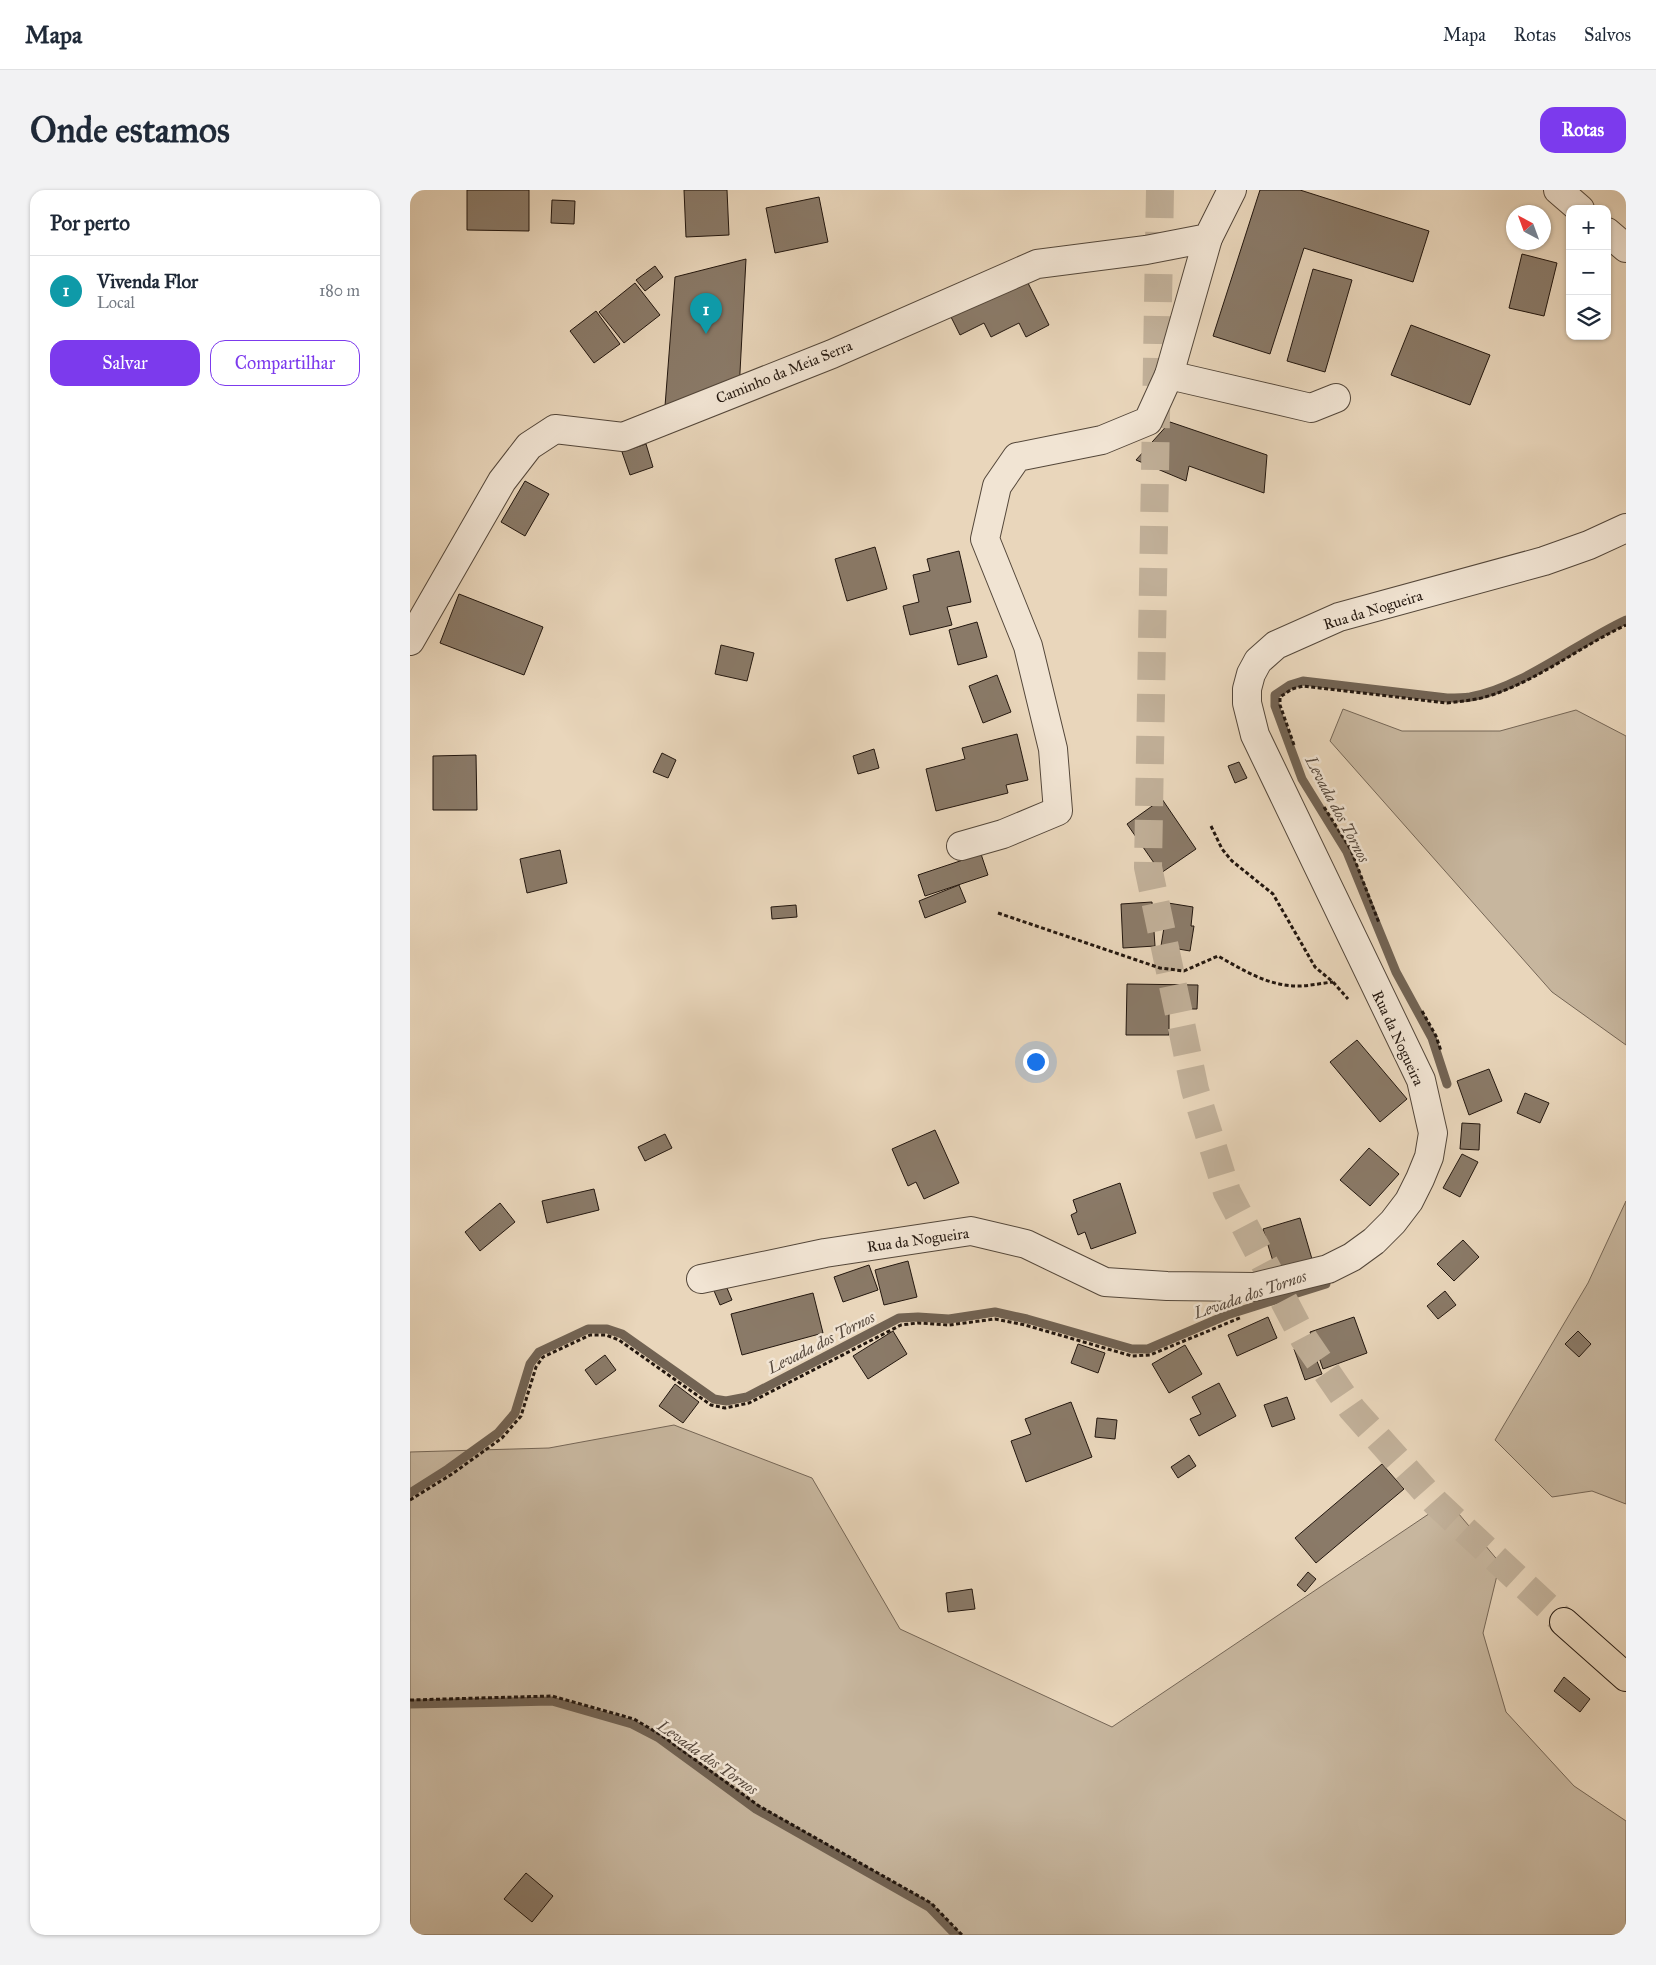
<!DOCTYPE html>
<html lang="pt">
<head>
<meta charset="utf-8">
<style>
  body { margin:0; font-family:"IM FELL Great Primer",serif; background:#f2f2f3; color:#1f2937 }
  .controls { position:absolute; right:15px; top:15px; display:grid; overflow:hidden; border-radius:10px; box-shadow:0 1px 4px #0004 }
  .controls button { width:45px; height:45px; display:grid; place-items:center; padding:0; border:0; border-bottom:1px solid #e0e1e3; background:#fff; color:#1f2937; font:25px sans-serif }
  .compass { position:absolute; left:1096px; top:15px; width:45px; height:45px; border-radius:50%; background:#fff; box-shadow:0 1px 4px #0004; rotate:319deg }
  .you { position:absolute; left:625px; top:871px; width:18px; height:18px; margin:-12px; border:4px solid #fff; border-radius:50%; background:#1a73e8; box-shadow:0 0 0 8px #1a73e833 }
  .badge { display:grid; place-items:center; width:32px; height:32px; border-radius:50%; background:#7c3aed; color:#fff; font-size:16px; font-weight:700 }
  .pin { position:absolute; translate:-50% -41px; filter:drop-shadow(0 1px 2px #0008) }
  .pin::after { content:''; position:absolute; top:26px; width:18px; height:15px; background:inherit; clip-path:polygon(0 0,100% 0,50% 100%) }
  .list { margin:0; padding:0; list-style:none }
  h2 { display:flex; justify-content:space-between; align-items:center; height:65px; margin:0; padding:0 20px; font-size:21px }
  h2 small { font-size:16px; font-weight:400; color:#747a83 }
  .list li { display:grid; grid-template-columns:32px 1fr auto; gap:15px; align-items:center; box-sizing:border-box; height:70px; padding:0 20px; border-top:1px solid #e0e1e3 }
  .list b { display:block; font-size:19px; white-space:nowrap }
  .list p { margin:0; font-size:16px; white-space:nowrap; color:#747a83 }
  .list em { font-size:16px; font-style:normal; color:#747a83 }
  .actions { display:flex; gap:10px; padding:15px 20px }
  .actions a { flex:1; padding:11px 0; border:1px solid #7c3aed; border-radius:15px; text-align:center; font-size:18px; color:#7c3aed }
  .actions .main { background:#7c3aed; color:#fff }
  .icon { flex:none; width:28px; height:28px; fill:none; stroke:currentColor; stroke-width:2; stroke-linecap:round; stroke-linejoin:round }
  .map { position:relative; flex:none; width:1216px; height:1745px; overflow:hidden; border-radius:15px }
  header { display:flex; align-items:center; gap:30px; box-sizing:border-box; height:70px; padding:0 25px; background:#fff; border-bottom:1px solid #e0e1e3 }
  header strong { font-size:24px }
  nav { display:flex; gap:28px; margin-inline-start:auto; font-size:18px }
  .intro { display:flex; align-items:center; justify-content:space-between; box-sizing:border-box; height:120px; padding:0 30px }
  h1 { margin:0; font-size:35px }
  .button { padding:12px 22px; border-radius:15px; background:#7c3aed; color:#fff; font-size:18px; font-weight:700 }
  main { display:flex; gap:30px; padding:0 30px }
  aside { flex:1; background:#fff; border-radius:15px; box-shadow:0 1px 4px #0004 }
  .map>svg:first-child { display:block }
</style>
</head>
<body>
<header>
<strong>Mapa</strong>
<nav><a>Mapa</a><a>Rotas</a><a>Salvos</a></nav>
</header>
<div class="intro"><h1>Onde estamos</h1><a class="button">Rotas</a></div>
<main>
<aside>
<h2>Por perto<small></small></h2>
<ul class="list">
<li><span class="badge" style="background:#0f9aa8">1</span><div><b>Vivenda Flor</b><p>Local</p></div><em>180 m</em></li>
</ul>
<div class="actions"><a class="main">Salvar</a><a>Compartilhar</a></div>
</aside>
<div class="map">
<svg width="1216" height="1745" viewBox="0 0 1216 1745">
  <rect width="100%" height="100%" fill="#e9d6bb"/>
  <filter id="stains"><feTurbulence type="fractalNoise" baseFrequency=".004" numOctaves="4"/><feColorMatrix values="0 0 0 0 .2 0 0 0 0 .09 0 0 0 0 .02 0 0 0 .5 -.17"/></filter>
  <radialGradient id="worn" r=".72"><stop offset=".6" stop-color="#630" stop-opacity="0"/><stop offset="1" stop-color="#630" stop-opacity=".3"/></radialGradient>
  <g fill="#c7b69e" stroke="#756656">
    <polygon points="933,519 992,541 1090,541 1166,520 1216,546 1216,855 1142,802 920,551"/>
    <polygon points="1216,1011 1216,1314 1182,1301 1142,1307 1085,1250 1178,1093"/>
    <polygon points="264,1235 402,1288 490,1439 702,1537 1038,1311 1090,1373 1073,1443 1096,1522 1164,1596 1216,1631 1216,1745 0,1745 0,1262 139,1258"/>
  </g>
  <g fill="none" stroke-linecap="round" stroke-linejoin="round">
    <g stroke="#726353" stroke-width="9">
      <path d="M 1037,894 L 1022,848 L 986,782 L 937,662 L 892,589 L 865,516 L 865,505 L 880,495 L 893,491 L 1037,508 C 1044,508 1053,508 1060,507 C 1112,498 1168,452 1216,430"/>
      <polyline points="0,1303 38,1279 88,1243 105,1223 120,1174 129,1162 178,1139 197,1139 212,1144 304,1209 316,1211 337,1207 489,1128 508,1127 539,1129 585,1122 617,1129 722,1159 738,1159 817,1125 916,1094"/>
      <polyline points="0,1514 142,1511 222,1534 249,1548 346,1619 519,1717 546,1745"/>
    </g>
  </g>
  <g fill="#8a7a68" stroke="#23170f">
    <polygon points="57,0 119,0 119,41 57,40"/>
    <polygon points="274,0 317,0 319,45 276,47"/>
    <polygon points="850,0 890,0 1019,41 1003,92 894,58 860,164 803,146"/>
    <polygon points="409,7 418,52 365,63 356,18"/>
    <polygon points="142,10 165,11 164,34 141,33"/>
    <polygon points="1112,64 1147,73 1134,126 1099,118"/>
    <polygon points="336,69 329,201 254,229 265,87"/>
    <polygon points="245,76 253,87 235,101 226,90"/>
    <polygon points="903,79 942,90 915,182 877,171"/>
    <polygon points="614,85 639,135 616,147 609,133 581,147 574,133 550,145 539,123"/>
    <polygon points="225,93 250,125 214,153 189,122"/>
    <polygon points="186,121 210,154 184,173 160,141"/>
    <polygon points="1001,135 1080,165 1060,215 981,185"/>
    <polygon points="760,232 857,265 854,303 779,276 776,291 726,270"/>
    <polygon points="236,254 243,277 220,285 212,262"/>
    <polygon points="115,291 139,304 115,346 91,332"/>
    <polygon points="465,357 477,399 437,411 425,369"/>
    <polygon points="549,361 561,412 537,417 542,435 500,445 493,416 509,412 503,385 520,381 517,369"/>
    <polygon points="49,404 133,437 114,485 30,453"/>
    <polygon points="567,432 577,467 548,475 539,440"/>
    <polygon points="311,455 344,463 337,491 305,484"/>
    <polygon points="587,485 601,522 573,533 559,496"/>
    <polygon points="607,544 618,590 596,595 598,603 526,621 516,579 555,569 552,558"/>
    <polygon points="464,559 469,578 448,584 443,566"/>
    <polygon points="252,563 266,570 258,588 243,582"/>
    <polygon points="66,565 67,620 23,620 23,566"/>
    <polygon points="829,572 837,588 825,593 818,576"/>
    <polygon points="752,609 786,659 751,683 717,634"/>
    <polygon points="150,660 157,693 117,703 110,669"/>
    <polygon points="571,664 578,685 515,706 508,685"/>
    <polygon points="549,695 556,712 515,728 509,711"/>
    <polygon points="742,712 745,756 713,758 711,714"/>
    <polygon points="758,713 783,717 781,736 784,736 780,761 751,756"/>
    <polygon points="386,715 387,727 362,729 361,717"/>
    <polygon points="717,794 788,795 787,819 759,819 759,845 716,845"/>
    <polygon points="947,850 997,909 970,932 920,872"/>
    <polygon points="1079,879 1092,911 1059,925 1047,891"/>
    <polygon points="1115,903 1139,913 1130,933 1107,923"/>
    <polygon points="1052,933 1070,934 1069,960 1050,959"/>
    <polygon points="525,940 549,993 514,1009 506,992 498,996 482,959"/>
    <polygon points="255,944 262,958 235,971 228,957"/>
    <polygon points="959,958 989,984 960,1016 930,990"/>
    <polygon points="1052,964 1068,972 1050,1007 1033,998"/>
    <polygon points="710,993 726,1043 681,1059 675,1042 668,1045 661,1025 667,1022 663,1010"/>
    <polygon points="184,999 189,1020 137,1033 132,1011"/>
    <polygon points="90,1013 105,1032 70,1061 55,1042"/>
    <polygon points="890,1028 902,1069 866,1081 853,1039"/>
    <polygon points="1053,1050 1069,1067 1044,1091 1027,1074"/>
    <polygon points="498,1071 507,1107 474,1115 465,1080"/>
    <polygon points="459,1075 468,1100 433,1112 424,1087"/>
    <polygon points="314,1091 322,1110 310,1115 302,1096"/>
    <polygon points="1035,1101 1046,1115 1028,1129 1017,1116"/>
    <polygon points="403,1103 413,1143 332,1165 321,1124"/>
    <polygon points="858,1127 867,1148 827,1166 818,1145"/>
    <polygon points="944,1127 957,1163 913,1179 900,1142"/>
    <polygon points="483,1141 497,1164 458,1189 443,1166"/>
    <polygon points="1168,1141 1181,1154 1169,1167 1155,1154"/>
    <polygon points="900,1153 912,1184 895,1190 884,1159"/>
    <polygon points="668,1154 695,1163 688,1183 661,1173"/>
    <polygon points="775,1155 792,1184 759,1203 742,1174"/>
    <polygon points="195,1165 206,1180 186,1195 175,1180"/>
    <polygon points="809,1193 826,1226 789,1246 780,1229 791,1224 782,1207"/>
    <polygon points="265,1194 289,1212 273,1233 249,1216"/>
    <polygon points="877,1207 885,1229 862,1237 854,1215"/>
    <polygon points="661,1212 682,1267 616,1292 601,1251 621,1244 615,1229"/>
    <polygon points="687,1228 707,1230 705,1249 685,1247"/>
    <polygon points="779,1265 786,1276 768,1288 761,1277"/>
    <polygon points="972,1274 994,1299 906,1373 885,1348"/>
    <polygon points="898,1382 906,1389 895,1402 887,1395"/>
    <polygon points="562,1399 565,1419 538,1422 536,1403"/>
    <polygon points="1154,1487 1180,1509 1170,1522 1144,1501"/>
    <polygon points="116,1683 143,1706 122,1732 94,1709"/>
  </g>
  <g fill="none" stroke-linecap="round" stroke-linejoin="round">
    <polyline stroke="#c1b099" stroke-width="28" stroke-dasharray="28 14" stroke-linecap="butt" points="750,0 738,677 785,900 817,1002 894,1149 942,1219 1025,1312 1154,1432"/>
    <g stroke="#54473a" stroke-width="30">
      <g id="minor">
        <polyline points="1148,0 1170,19"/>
        <polyline points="1197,42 1216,58"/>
        <polyline points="759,185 901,218 926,208"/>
        <polyline points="0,451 92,291 119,256 145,239 213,247 422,164 627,74 736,60 798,48 822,0"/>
        <polyline points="551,656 593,644 648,621 643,559 618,456 575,349 587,296 607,267 692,250 738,231 759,185 798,48"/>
        <polyline points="291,1089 415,1063 561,1041 616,1054 695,1092 757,1096 844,1097 918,1079 942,1067 964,1051 983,1032 999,1011 1010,989 1019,967 1023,943 1011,890 845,545 837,513 837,499 841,484 848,471 866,455 929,427 1134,371 1179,355 1216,338"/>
      </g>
    </g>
    <g stroke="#23170f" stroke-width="30">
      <polyline id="major" points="1154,1432 1216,1487"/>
    </g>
    <g stroke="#23170f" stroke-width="3" stroke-dasharray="4 2.5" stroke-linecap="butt">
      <path d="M 884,555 L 870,515 L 870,507 L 882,499 L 893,496 L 1037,513 C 1053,511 1067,510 1082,505 C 1130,489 1171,456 1216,435"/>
      <polyline points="914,617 941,660 969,733"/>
      <polyline points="801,636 812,659 822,671 863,704 905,777 923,792 938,809"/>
      <path d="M 588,723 L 750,778 L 774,781 L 808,766 C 833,780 858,796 888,796 C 900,796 912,793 923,792"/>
      <polyline points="1012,821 1026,846 1031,861"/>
      <polyline points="0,1310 42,1284 92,1248 111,1226 126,1177 133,1167 180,1145 196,1145 209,1150 301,1215 315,1218 339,1213 491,1135 508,1133 539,1135 585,1129 615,1135 722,1166 740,1165 832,1127"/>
      <polyline points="0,1510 142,1506 224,1529 251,1545 349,1616 521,1713 552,1745"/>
    </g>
    <use href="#minor" stroke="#f1e4d3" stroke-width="28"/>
    <use href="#major" stroke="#e9d6bb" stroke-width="28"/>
  </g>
  <g text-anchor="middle" stroke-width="5" stroke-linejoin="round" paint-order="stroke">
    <g font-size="15" fill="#23170f" stroke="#f1e4d3">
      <text transform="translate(374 182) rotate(-22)" y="5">Caminho da Meia Serra</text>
      <text transform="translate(963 420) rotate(-17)" y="5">Rua da Nogueira</text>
      <text transform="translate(988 848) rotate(65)" y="5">Rua da Nogueira</text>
      <text transform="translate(508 1050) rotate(-8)" y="5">Rua da Nogueira</text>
    </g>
    <g font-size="16" font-style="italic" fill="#57493d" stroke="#f1e4d3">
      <text transform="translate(928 619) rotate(62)" y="6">Levada dos Tornos</text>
      <text transform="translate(840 1104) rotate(-19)" y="6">Levada dos Tornos</text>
      <text transform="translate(411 1152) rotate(-27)" y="6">Levada dos Tornos</text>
      <text transform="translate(298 1567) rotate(35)" y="6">Levada dos Tornos</text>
    </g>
  </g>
  <rect width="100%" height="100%" filter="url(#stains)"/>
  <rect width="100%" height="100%" fill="url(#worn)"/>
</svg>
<div class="controls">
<button>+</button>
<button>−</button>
<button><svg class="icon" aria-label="layers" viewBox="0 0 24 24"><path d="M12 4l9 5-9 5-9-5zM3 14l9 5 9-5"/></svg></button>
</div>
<svg class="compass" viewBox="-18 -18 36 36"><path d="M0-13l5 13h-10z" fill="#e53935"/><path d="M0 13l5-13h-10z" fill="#747a83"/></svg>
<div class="you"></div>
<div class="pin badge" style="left:296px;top:144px;background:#0f9aa8">1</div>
</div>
</main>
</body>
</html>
